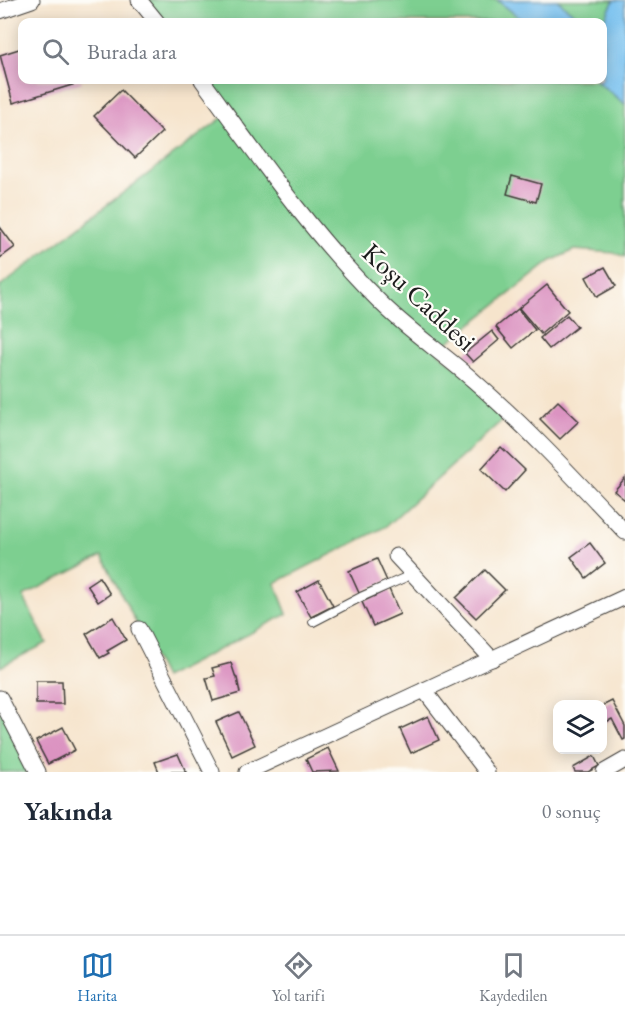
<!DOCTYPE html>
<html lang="tr">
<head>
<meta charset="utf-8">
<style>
  body { margin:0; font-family:"EB Garamond",serif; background:#f2f2f3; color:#1f2937 }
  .controls { position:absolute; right:18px; bottom:18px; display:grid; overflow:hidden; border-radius:12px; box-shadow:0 3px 15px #0003 }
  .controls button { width:54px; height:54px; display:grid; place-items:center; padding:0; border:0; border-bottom:2px solid #e0e1e3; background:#fff; color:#1f2937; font:30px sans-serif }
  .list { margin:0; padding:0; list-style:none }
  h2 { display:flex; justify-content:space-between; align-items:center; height:78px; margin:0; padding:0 24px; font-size:26px }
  h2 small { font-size:20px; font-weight:400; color:#747a83 }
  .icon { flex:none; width:33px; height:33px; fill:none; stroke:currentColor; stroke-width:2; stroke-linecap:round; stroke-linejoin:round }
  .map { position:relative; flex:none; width:625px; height:772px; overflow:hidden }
  .search { position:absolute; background:#fff; box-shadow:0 3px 15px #0003; left:18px; right:18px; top:18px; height:66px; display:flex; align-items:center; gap:15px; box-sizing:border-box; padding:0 21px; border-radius:12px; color:#747a83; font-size:22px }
  .sheet { height:162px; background:#fff }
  nav { display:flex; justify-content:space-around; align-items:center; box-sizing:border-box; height:84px; border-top:2px solid #e0e1e3; background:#fff; font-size:16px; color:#747a83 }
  nav a { display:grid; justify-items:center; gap:3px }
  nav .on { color:#1f6fb2 }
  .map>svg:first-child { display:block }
</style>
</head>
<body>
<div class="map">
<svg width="625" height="772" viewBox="0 0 625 772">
  <rect width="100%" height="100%" fill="#fdfcf7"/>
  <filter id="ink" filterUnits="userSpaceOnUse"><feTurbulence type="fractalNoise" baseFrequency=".0167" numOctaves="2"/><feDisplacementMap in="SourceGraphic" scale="12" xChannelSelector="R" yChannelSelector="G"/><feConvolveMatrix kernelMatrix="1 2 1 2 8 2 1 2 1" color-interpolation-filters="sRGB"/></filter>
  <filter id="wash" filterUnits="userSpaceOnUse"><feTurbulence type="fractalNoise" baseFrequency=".008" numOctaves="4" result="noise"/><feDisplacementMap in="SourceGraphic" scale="24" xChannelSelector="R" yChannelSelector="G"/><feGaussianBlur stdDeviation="1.35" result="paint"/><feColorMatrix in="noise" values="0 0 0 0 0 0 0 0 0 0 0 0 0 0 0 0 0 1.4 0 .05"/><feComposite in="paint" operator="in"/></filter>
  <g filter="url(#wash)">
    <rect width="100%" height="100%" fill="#f6e4cc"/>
    <g fill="#7dcf90" stroke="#4c7656" stroke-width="1.5">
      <polygon points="139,0 497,0 525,22 157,22"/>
      <polygon points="557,0 614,0 603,23 584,22"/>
      <polygon points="202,80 595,80 625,104 625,257 615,253 574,250 551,261 437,351 510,413 385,527 275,583 287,614 164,678 102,556 23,596 47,643 0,667 0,286 227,114"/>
      <polygon points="0,698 38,772 0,772"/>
    </g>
    <g fill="#76c0ef" stroke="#496e86" stroke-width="1.5">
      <polygon points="497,0 557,0 584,22 525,22"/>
      <polygon points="614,0 625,0 625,104 595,80 602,80 603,23"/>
    </g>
    <g id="blocks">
      <g fill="#db93c1">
        <polygon points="22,48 22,80 81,80 82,82 13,103 0,55"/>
        <polygon points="121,90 162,132 135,158 94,116"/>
        <polygon points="512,176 541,184 536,202 507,194"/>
        <polygon points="0,227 15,247 0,258"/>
        <polygon points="605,267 616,286 597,297 586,277"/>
        <polygon points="547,285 568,311 541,334 519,308"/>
        <polygon points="518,309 535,330 513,348 496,327"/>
        <polygon points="567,315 577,327 549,349 540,338"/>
        <polygon points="492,331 499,340 473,362 465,353"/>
        <polygon points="558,401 579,421 560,439 540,419"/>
        <polygon points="501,447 525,470 505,492 481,469"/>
        <polygon points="625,478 625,500 614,491"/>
        <polygon points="590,543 605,563 586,578 571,557"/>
        <polygon points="377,559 387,581 359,593 349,571"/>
        <polygon points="485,570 505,590 476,618 456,598"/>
        <polygon points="99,577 110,594 98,602 87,585"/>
        <polygon points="319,580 333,606 311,617 297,592"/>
        <polygon points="389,589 400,614 373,626 362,602"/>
        <polygon points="113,617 126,640 107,651 109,653 100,658 86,634"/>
        <polygon points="231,663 236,678 237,678 240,693 213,701 206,678 215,676 212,668"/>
        <polygon points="36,681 62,681 63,704 36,704"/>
        <polygon points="612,701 625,726 625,739 623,740 612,719 602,724 602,706"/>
        <polygon points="239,712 255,745 232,756 216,722"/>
        <polygon points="428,716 439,740 411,753 400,729"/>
        <polygon points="63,727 75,750 48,764 36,741"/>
        <polygon points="328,748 339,771 312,772 306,759"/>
        <polygon points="178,754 186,772 159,772 155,762"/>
        <polygon points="594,756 599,766 588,772 575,772 573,768"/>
      </g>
    </g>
  </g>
  <g filter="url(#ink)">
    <use href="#blocks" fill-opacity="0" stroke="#3d3a36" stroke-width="1.5"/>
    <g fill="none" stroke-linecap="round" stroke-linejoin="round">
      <g stroke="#3d3a36" stroke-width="10">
        <polyline id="service" points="313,622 361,597 413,574"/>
      </g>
      <g stroke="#3d3a36" stroke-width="17">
        <g id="minor">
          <polyline points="139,0 157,22"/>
          <polyline points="0,11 32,0"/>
          <path d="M 202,80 C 257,155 311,233 377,299 C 407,330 443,353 474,381 C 528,428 576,480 625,532"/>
          <polyline points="396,556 492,659"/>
          <polyline points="139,629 212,772"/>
          <polyline points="424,690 487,772"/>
          <polyline points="0,698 38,772"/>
          <polyline points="247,772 625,597"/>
          <polyline points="604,772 625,760"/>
        </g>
      </g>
      <use href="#service" stroke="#fff" stroke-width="8"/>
      <use href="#minor" stroke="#fff" stroke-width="15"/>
    </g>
  </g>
  <g text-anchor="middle" stroke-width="4.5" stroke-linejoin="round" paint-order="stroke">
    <g font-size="27" fill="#1c1c1c" stroke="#fdfcf7">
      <text transform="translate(419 297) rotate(43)" y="9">Koşu Caddesi</text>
    </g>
  </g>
</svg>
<div class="controls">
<button><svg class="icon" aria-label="layers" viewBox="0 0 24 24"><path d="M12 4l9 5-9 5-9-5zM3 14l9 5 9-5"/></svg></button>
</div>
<div class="search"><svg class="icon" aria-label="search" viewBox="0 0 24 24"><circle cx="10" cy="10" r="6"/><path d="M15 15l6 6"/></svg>Burada ara</div>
</div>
<section class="sheet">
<h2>Yakında<small>0 sonuç</small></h2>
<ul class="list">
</ul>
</section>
<nav>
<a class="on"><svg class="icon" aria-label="map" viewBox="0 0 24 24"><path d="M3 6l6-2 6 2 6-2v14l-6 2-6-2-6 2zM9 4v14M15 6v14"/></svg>Harita</a>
<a><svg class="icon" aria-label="directions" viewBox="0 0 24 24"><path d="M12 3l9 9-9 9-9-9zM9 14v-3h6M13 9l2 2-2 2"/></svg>Yol tarifi</a>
<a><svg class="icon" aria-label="saved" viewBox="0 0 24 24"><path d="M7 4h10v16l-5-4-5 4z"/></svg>Kaydedilen</a>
</nav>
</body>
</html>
